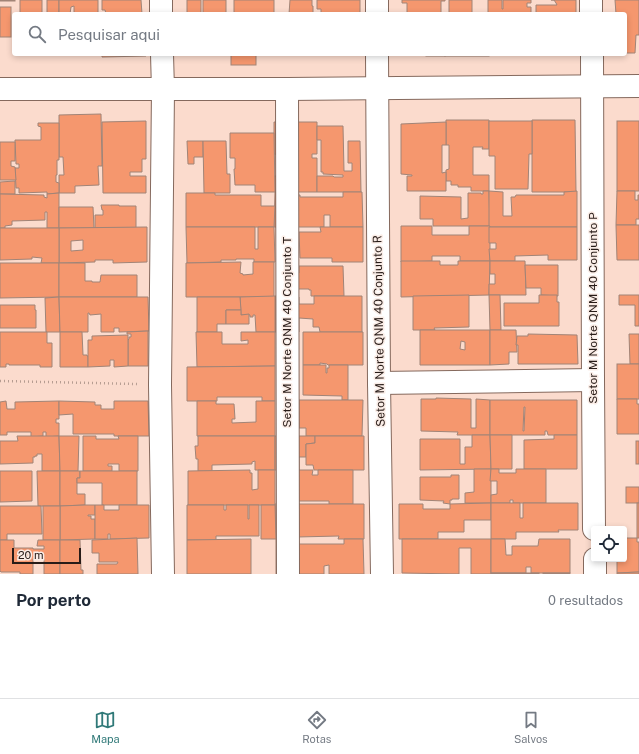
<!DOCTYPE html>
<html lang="pt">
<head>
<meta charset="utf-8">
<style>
  body { margin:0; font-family:"Public Sans",sans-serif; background:#f6f6f7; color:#1f2937 }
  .controls { position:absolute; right:12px; bottom:12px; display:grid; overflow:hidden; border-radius:4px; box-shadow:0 2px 6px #0003 }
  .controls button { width:36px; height:36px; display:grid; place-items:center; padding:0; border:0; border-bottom:1px solid #e0e1e3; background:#fff; color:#1f2937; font:20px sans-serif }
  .scale { position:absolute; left:12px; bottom:10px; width:69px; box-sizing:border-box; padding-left:4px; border:2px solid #281c18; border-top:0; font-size:11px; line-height:14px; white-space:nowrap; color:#281c18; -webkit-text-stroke:3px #faede7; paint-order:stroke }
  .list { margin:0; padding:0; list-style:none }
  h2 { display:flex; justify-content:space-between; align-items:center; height:52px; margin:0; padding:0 16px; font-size:17px }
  h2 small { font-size:13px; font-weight:400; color:#747a83 }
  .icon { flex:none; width:22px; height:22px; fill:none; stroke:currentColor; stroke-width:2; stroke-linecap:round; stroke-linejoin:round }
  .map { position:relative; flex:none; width:639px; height:574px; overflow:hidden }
  .search { position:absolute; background:#fff; box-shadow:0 2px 6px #0003; left:12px; right:12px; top:12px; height:44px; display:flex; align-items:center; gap:10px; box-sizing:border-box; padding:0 14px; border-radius:4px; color:#747a83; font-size:15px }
  .sheet { height:124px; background:#fff }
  nav { display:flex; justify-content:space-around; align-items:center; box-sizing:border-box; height:56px; border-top:1px solid #e0e1e3; background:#fff; font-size:11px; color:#747a83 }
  nav a { display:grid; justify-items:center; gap:2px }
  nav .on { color:#307978 }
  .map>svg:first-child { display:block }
</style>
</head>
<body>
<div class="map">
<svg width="639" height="574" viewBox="0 0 639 574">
  <rect width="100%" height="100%" fill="#fbdbcd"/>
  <g fill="#f5976e" stroke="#a18477" fill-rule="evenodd">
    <rect x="0" y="0" width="15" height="1"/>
    <rect x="20" y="0" width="22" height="14"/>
    <rect x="47" y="0" width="12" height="14"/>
    <polygon points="59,0 98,0 98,14 74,14 74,6 71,7 70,14 59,14"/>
    <polygon points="102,0 141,0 142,14 106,14 105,10 102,10"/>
    <rect x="187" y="0" width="14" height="14"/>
    <rect x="203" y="0" width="23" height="14"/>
    <rect x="234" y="0" width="40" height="14"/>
    <polygon points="290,0 312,0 312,6 313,6 313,14 289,14"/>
    <polygon points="317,0 360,0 360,14 321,14 321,9 317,9"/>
    <polygon points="402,0 445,0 445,1 441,1 441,14 402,14 407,14 407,3 402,3"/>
    <rect x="449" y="0" width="23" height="14"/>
    <polygon points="488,0 502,0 502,9 503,9 503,0 531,0 531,3 527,3 527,7 531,7 531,14 488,14"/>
    <polygon points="551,0 576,0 576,14 564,14 564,13 559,13 559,14 536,14 536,5 557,5 556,3 554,0"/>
    <polygon points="615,0 639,0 639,35 636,35 635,53 625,53 625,14 616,14"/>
    <rect x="0" y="7" width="11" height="30"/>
    <polygon points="102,54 145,54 146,56 102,57"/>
    <rect x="187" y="54" width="44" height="1"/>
    <rect x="231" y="54" width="25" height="11"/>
    <rect x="426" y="54" width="19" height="2"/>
    <rect x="445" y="54" width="44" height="2"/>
    <polygon points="101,114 102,166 98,166 99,185 75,186 75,193 59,193 59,175 64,175 63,157 59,157 59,115"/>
    <polygon points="446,120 489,120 489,149 482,149 483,147 473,147 473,175 489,175 489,191 471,191 471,187 458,187 458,185 451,185 451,181 446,181 446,170 449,169 449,145 446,145"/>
    <polygon points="532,120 575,120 576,192 532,192"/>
    <polygon points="146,121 146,159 142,159 142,172 130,172 130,176 146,176 146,193 103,193 102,122"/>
    <polygon points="489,121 532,121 532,154 529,154 528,189 495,189 495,156 489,156"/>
    <rect x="617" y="121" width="22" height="70"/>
    <polygon points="274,122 317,122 317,154 312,154 312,158 317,158 317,192 275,192 274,176 283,176 283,155 274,154"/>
    <polygon points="446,122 446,145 442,145 442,173 446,172 446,191 407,191 407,176 412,176 412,175 401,174 401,124"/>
    <polygon points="38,123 59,123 59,160 57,160 57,175 56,175 56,182 59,183 59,193 47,194 47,192 19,193 19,188 16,188 15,168 19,168 19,164 16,164 15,140 41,140 41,127 38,126"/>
    <polygon points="317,126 343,126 344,171 352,171 352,163 348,163 348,141 360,141 361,192 317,192 317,176 333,176 334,177 343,177 343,175 323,174 323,172 321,172 321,140 317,140"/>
    <polygon points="230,133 274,133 275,192 255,192 255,185 235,185 234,169 235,169 235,158 230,158"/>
    <polygon points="187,141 203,141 203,157 194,157 194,164 188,164"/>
    <polygon points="203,141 226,141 227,174 230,174 230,193 204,193"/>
    <polygon points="0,142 15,142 15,161 11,161 11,166 15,167 16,180 0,180"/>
    <polygon points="15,181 15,194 0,194 0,182"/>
    <polygon points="483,191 489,191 490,226 433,226 433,219 420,219 420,196 461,197 461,219 468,218 468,193 481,193 481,194 483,194"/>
    <polygon points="489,191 503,192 503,216 512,216 511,197 515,197 516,195 564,195 564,192 577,191 577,227 489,227"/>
    <polygon points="617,191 635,191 635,200 638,200 638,195 639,195 639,219 636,219 636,225 616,225"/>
    <polygon points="275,192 289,192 294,195 300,195 300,197 343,197 343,192 362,192 363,227 330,227 330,215 324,215 324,227 274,227"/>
    <polygon points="59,193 59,228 47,228 47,212 45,212 45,220 12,221 12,225 5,226 5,228 0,228 0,194 44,195 44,197 47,198 47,194"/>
    <polygon points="186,193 215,193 215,195 261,195 261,206 275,206 274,227 186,227"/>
    <polygon points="101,205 119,205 119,206 136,206 136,228 95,228 95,215 103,215 103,210 102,210"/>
    <polygon points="59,207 93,207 94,228 59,228"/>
    <polygon points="616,225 639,225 639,260 617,260"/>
    <polygon points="401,226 432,226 432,235 469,235 469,226 490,226 490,261 460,261 460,256 432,256 432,261 401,262"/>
    <path d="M 147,227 L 147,262 L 113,263 L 113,260 L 95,260 L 95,262 L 59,263 L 59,228 ZM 83,240 L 83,250 L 71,251 L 71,241 Z"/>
    <polygon points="186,227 255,227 255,249 258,249 258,227 274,227 275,262 254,262 254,259 236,259 236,260 221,260 221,262 187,263"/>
    <polygon points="320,227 363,227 363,262 332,262 332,258 300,258 299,232 321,232"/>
    <polygon points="489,227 577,227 577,260 548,260 548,255 515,256 515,261 490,261 489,249 496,249 496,243 489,243"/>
    <polygon points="0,228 59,228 59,263 41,263 42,258 32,257 32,259 0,260"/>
    <polygon points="401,261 440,261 440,265 458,265 458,261 490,261 489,295 401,297"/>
    <polygon points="490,261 525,261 526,295 489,295 489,284 495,284 495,274 490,274"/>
    <polygon points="241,262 240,273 243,274 243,275 253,274 253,262 274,262 274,297 186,297 186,263"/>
    <polygon points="0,263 59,263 59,297 0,298"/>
    <polygon points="59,263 85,263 85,281 92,281 92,282 100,282 101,275 137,275 137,297 59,297"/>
    <polygon points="525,265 558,265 558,296 541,295 541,288 526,288"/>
    <polygon points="299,266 343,266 344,296 311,296 311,290 309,290 309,289 294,289 293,273 299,273"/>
    <polygon points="469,295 469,327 434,328 435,330 413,330 413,296"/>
    <polygon points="489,295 500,295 501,330 490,330"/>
    <polygon points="539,295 557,295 557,302 559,302 559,326 504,326 504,303 539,303"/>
    <polygon points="619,295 639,295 639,326 635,326 635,305 619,305"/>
    <polygon points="275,296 299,297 299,304 314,304 314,296 362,296 362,332 320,332 319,327 313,327 313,319 299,318 299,332 275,332"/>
    <polygon points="275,296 275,332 256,332 255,315 253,315 253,317 250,317 250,315 241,315 240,297"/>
    <polygon points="59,297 60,332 46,332 45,298"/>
    <polygon points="59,297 148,297 149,331 119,332 119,328 114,328 114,332 101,332 101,314 90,315 89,313 88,313 88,332 60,332"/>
    <polygon points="197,297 240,297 241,310 226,310 226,324 217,324 217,332 197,332"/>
    <polygon points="0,305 35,305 35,310 36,310 36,328 0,328"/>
    <polygon points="226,310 241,310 241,315 249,314 249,324 226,324"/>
    <path d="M 420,330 L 490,330 L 490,365 L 420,365 ZM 461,341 L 465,342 L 465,350 L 460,349 Z"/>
    <polygon points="490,330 516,330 517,352 509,352 509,364 490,365"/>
    <polygon points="148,331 148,366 128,366 128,340 129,339 129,337 131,337 131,334 127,334 127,332"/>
    <polygon points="0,332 47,332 47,343 52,343 52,367 40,367 40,365 9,365 9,364 6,364 6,367 0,367"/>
    <polygon points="60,332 82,332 83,355 87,355 87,356 88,356 88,367 60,367"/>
    <polygon points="196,332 222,332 222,344 248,344 248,340 241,341 241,332 275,332 275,366 197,367"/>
    <polygon points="303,332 363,332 363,365 328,365 327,364 320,363 320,365 303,365"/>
    <polygon points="528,334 577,335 578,364 518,364 518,345 516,345 517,336 528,336"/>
    <polygon points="629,334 639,334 639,364 630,364"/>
    <polygon points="128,335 128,366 114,367 114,360 110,360 110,366 88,367 88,340 92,340 92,336"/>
    <rect x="617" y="364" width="22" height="35"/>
    <polygon points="303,365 326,365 326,373 327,373 327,368 329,368 329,365 348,365 348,400 342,400 342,396 303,395"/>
    <polygon points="275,366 275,401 262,401 262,397 217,397 217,401 187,401 187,367"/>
    <polygon points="436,398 471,399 471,428 476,428 476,399 490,400 490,435 457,435 458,432 421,431 421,399 436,399"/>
    <polygon points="617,399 637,399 637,404 639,404 639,434 617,434"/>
    <polygon points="299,400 363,400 362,436 306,436 306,428 299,428"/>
    <path d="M 490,400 L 577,400 L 577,435 L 548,435 L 547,431 L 545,431 L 545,435 L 490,435 ZM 524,407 L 525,407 L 524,431 L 523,431 Z"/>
    <polygon points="6,401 7,409 15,409 15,402 59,401 59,419 56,419 56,423 59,423 59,436 46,437 46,432 43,432 43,436 31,437 31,432 7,432 7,435 0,435 0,402"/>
    <polygon points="59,401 95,402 95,405 101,405 101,409 114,409 114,401 148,401 149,436 114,436 114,434 73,434 73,414 59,415"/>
    <polygon points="197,401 216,401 216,404 234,404 235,419 232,419 232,423 256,422 256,401 275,401 275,436 197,436"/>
    <polygon points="472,435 490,435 491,469 420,470 420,439 460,439 460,464 465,464 465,447 472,447"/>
    <polygon points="490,435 512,435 512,469 491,469"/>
    <polygon points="554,435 577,435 577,469 524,469 524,440 554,439"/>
    <polygon points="17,436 59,436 60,471 42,471 42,454 37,454 37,456 35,456 35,457 33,457 33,463 0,464 0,441 18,441"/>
    <polygon points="59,436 79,436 78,471 60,471"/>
    <polygon points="83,436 96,436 96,439 119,439 118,436 138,436 138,471 119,471 119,464 108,464 108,466 112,466 112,471 83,471"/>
    <polygon points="198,436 275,436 275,470 255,470 255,461 252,462 252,464 212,465 212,471 198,471 198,459 196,459 195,446 198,446"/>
    <polygon points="275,436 315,436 315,443 306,444 306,457 299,457 299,470 275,470"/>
    <polygon points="315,436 364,436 364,470 314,470 313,465 306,465 306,444 315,443"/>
    <rect x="636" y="441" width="3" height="23"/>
    <polygon points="474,469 491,469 491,503 465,503 465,493 474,492"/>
    <polygon points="491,469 499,469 499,473 516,473 516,469 546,469 546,503 513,503 513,500 510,500 510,503 491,503 491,495 497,494 497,481 490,481"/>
    <polygon points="250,470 250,473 252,473 252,490 258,489 258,470 275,470 275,505 188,505 188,471"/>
    <polygon points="298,470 313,470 312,475 318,475 318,470 353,470 353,504 329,504 329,501 298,501"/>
    <polygon points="0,471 32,471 32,501 0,502"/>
    <polygon points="37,471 60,471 60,506 38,506"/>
    <polygon points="60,471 80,471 80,478 77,478 77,494 85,494 85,505 60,506"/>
    <polygon points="80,471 137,471 137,505 102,505 102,483 77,483 77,478 80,478"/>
    <polygon points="451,475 459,475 459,499 452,499 452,500 450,500 450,504 443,503 444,501 420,500 420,477 451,477"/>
    <rect x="626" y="487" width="13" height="16"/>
    <polygon points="491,503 491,520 464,520 464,532 438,532 438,539 399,539 399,504 423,504 423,509 450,509 450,504"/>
    <polygon points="491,503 520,503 520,518 523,518 523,503 578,503 578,530 558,530 559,532 516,532 516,539 491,539"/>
    <rect x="637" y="503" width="2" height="35"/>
    <polygon points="275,504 364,504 364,539 338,539 339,536 297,537 297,539 276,539"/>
    <polygon points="85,505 95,505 95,515 88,515 88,516 91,516 91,519 95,519 95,539 60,540 60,506"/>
    <polygon points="95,505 104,505 104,510 119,510 119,505 149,505 149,538 110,539 110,534 108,534 108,539 95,539"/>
    <polygon points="187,505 224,505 224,510 226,510 226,505 248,505 248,519 249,519 249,505 259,505 259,536 216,536 216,540 187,540"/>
    <polygon points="261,505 275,505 276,539 261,539"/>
    <polygon points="0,506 41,506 42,534 7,534 7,540 0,540"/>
    <rect x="43" y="506" width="17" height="34"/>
    <polygon points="137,538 138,574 97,574 97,564 117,564 118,562 99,562 99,553 92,553 92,540"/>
    <polygon points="624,538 637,538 637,542 639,542 639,572 617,573 617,559 624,559"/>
    <polygon points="251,539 251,574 187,574 187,540"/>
    <polygon points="276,539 294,539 294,544 344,544 344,539 363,539 364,574 329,574 329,565 324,566 324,574 276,574"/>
    <polygon points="402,539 491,539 491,574 471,574 471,548 459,548 459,574 402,573"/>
    <polygon points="491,539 505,539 506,555 512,555 512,546 538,546 539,539 570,539 570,573 531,573 531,567 526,567 526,573 491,573"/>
    <polygon points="0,540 14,540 14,548 33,548 33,549 44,549 44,546 37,546 38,540 60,540 60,574 44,574 44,559 33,559 33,574 20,574 20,572 1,572 0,571"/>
    <polygon points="60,540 80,540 81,570 83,570 83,574 60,574"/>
    <polygon points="639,572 639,574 617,574 617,573"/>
    <rect x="491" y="573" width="48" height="1"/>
    <rect x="543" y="573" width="27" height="1"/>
  </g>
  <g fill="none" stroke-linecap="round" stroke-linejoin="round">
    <g stroke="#85695d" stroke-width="24">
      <g id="minor">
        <polyline points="161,0 161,14"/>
        <polyline points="591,0 591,14"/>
        <polyline points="377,14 377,0"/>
        <polyline points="162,54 163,90 160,385 163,574"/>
        <polyline points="377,54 379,383 382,574"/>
        <polyline points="592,54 593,380 594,529"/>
        <polyline points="0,89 287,89 639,86"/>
        <polyline points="287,89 288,574"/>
        <polyline points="379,383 593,380"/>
        <polyline points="595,559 595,574"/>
      </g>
    </g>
    <polyline stroke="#b59c91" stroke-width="2.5" stroke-dasharray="1 3" stroke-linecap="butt" points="0,381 137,384"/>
    <use href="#minor" stroke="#fff" stroke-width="22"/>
  </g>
  <g text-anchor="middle" stroke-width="3" stroke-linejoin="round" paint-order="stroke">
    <g font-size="12" fill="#281c18" stroke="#faede7">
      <text transform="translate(593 308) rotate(-90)" y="4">Setor M Norte QNM 40 Conjunto P</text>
      <text transform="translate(379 331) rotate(-91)" y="4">Setor M Norte QNM 40 Conjunto R</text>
      <text transform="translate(287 332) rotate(-90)" y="4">Setor M Norte QNM 40 Conjunto T</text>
    </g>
  </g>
</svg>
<div class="controls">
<button><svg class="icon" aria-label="locate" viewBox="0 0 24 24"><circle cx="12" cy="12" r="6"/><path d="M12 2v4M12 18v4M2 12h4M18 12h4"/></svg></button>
</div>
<div class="scale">20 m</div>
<div class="search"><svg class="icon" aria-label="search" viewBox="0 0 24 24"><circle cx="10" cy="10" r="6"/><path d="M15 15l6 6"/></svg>Pesquisar aqui</div>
</div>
<section class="sheet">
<h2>Por perto<small>0 resultados</small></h2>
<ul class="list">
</ul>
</section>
<nav>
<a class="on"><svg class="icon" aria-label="map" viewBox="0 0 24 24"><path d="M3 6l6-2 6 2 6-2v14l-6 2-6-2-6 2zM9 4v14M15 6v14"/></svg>Mapa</a>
<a><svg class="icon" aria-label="directions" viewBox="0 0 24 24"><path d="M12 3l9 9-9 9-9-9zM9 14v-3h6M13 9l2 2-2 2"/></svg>Rotas</a>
<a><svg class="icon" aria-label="saved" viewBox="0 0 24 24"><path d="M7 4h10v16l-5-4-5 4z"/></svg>Salvos</a>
</nav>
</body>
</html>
